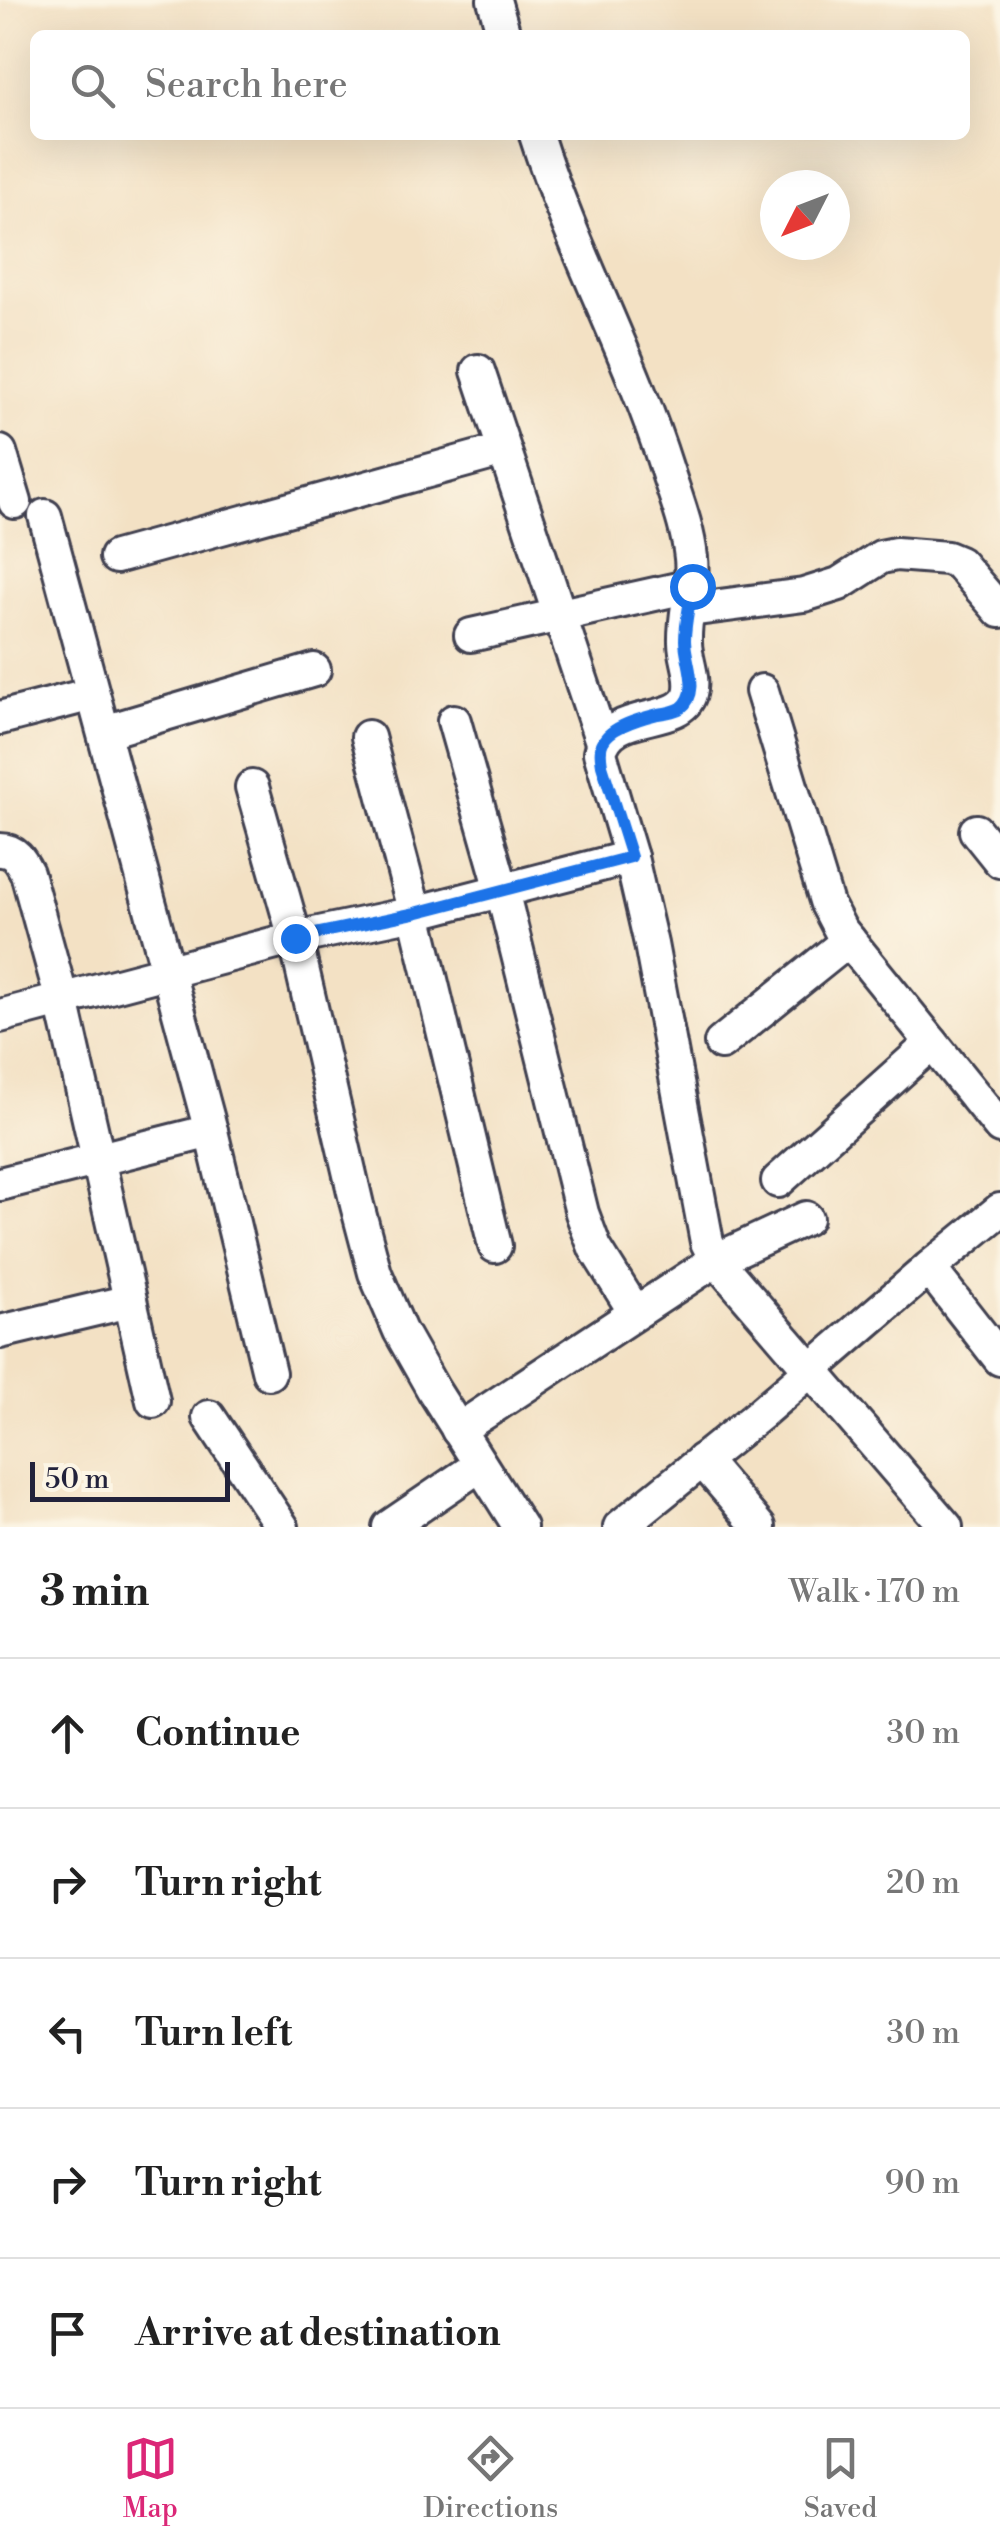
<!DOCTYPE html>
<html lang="en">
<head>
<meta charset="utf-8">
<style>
  body { margin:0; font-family:"Libre Bodoni",serif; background:#f6f6f6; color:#222 }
  .compass { position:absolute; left:760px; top:170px; width:90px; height:90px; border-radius:50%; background:#fff; box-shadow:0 10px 40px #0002; rotate:228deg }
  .scale { position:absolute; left:30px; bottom:25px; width:200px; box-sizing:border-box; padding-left:10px; border:5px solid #22223b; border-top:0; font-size:28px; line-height:35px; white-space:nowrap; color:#22223b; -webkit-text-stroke:8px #fcf5e5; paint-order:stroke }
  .stop { position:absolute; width:30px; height:30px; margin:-22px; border:8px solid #1a73e8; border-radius:50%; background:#fff }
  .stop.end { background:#1a73e8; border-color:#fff; box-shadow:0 2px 10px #0008 }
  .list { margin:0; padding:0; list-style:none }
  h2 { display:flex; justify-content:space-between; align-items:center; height:130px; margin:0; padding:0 40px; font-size:42px }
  h2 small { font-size:32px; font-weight:400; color:#767676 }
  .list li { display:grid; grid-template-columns:65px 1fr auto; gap:30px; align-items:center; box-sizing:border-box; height:150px; padding:0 40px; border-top:2px solid #e0e0e0 }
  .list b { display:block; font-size:38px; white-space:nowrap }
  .list em { font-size:32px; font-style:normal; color:#767676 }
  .icon { flex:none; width:55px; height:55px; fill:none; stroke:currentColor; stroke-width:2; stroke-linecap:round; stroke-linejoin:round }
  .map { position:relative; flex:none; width:1000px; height:1527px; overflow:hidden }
  .search { position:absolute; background:#fff; box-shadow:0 10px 40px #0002; left:30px; right:30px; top:30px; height:110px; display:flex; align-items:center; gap:25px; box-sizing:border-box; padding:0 35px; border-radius:15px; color:#767676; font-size:38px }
  .sheet { height:880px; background:#fff }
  nav { display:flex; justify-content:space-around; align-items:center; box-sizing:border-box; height:140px; border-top:2px solid #e0e0e0; background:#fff; font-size:28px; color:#767676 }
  nav a { display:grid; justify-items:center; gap:5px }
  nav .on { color:#db2777 }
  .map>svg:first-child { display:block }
</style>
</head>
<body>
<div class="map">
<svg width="1000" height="1527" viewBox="0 0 1000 1527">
  <rect width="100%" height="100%" fill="#fcf5e5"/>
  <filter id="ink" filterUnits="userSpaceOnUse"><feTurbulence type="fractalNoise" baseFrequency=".01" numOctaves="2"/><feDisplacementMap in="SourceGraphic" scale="20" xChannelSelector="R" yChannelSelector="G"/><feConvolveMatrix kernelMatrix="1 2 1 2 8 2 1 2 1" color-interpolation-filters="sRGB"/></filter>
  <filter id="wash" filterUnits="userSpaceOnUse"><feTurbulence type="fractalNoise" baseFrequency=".0048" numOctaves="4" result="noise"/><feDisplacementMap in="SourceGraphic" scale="40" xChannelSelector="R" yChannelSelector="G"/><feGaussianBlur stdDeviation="2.25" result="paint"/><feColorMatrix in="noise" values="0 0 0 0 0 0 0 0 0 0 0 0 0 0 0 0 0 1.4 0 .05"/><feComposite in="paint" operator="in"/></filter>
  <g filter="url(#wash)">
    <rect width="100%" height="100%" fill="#f3e1c4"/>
  </g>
  <g filter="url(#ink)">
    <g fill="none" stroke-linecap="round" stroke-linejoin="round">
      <g stroke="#413f50" stroke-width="38">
        <g id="minor">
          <polyline points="494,0 504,35"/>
          <path d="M 536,135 C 572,249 631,355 667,470 C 676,498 688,528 691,558 C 694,586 684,614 685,642 C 685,659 695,677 690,694 C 679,728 609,707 600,753 L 631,857 L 651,944 L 707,1242 L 716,1260 L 946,1527"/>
          <polyline points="478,371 602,742"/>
          <polyline points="0,452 15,502"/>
          <polyline points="116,557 504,450"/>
          <polyline points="689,610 804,595 839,584 881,557 896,554 947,558 959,563 1000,611"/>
          <polyline points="471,635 691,586"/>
          <polyline points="762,691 827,904 840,929 1000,1127"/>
          <polyline points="0,718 92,694"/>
          <polyline points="454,721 502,890 582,1213 595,1248 635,1312"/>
          <polyline points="104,732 314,670"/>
          <polyline points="368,737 415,913 495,1246"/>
          <polyline points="252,787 295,938 357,1205 375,1273 400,1331 434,1391 520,1527"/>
          <polyline points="976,831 1000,861"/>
          <path d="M 0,850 C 15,850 21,861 27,873 L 62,1000 L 153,1401"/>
          <polyline points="0,1016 295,938 415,913 631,857"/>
          <polyline points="721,1043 849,940"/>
          <polyline points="211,1131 269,1373"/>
          <polyline points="778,1181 932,1043"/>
          <polyline points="0,1184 211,1131 45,516"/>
          <polyline points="929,1268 1000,1359"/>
          <polyline points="0,1332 130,1301"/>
          <polyline points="209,1417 282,1527"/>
          <polyline points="458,1430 716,1260 806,1218"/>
          <polyline points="702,1460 759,1527"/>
          <polyline points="389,1527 480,1465"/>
          <polyline points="620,1527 761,1413 929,1268 1000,1210"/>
        </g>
      </g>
      <use href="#minor" stroke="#fff" stroke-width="32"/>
    </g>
  </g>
  <g fill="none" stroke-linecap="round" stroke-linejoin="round" filter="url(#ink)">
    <path stroke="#1a73e8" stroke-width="12" d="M 295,938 L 415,913 L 631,857 L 602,765 C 601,758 599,749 603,742 C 611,726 642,718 658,714 C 666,713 674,712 681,708 C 702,692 685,661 685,640 C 685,622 690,604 692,586"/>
  </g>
</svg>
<svg class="compass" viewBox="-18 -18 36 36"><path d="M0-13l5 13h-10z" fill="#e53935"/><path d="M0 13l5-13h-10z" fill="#767676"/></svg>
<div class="scale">50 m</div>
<div class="stop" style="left:692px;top:586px"></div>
<div class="stop end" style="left:295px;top:938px"></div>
<div class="search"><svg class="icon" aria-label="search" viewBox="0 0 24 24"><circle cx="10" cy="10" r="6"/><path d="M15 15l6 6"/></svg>Search here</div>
</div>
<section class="sheet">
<h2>3 min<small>Walk · 170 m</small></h2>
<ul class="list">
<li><svg class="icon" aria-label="ahead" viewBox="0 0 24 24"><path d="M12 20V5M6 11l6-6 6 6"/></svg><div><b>Continue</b></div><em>30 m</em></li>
<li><svg class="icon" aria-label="right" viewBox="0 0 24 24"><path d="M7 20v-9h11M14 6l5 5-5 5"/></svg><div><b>Turn right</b></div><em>20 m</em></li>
<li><svg class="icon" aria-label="left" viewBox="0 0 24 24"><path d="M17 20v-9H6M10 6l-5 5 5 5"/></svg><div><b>Turn left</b></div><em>30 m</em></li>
<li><svg class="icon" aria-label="right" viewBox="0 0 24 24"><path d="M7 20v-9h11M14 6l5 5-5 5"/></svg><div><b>Turn right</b></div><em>90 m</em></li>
<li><svg class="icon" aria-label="arrive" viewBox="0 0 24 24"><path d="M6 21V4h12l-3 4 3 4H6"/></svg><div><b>Arrive at destination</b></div></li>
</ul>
</section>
<nav>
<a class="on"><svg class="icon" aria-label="map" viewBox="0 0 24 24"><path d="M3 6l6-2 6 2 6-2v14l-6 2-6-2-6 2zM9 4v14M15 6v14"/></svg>Map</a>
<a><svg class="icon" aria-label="directions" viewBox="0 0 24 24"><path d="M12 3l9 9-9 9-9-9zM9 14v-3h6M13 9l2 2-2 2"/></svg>Directions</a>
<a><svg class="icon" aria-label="saved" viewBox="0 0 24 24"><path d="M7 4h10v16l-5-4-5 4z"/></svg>Saved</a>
</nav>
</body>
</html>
